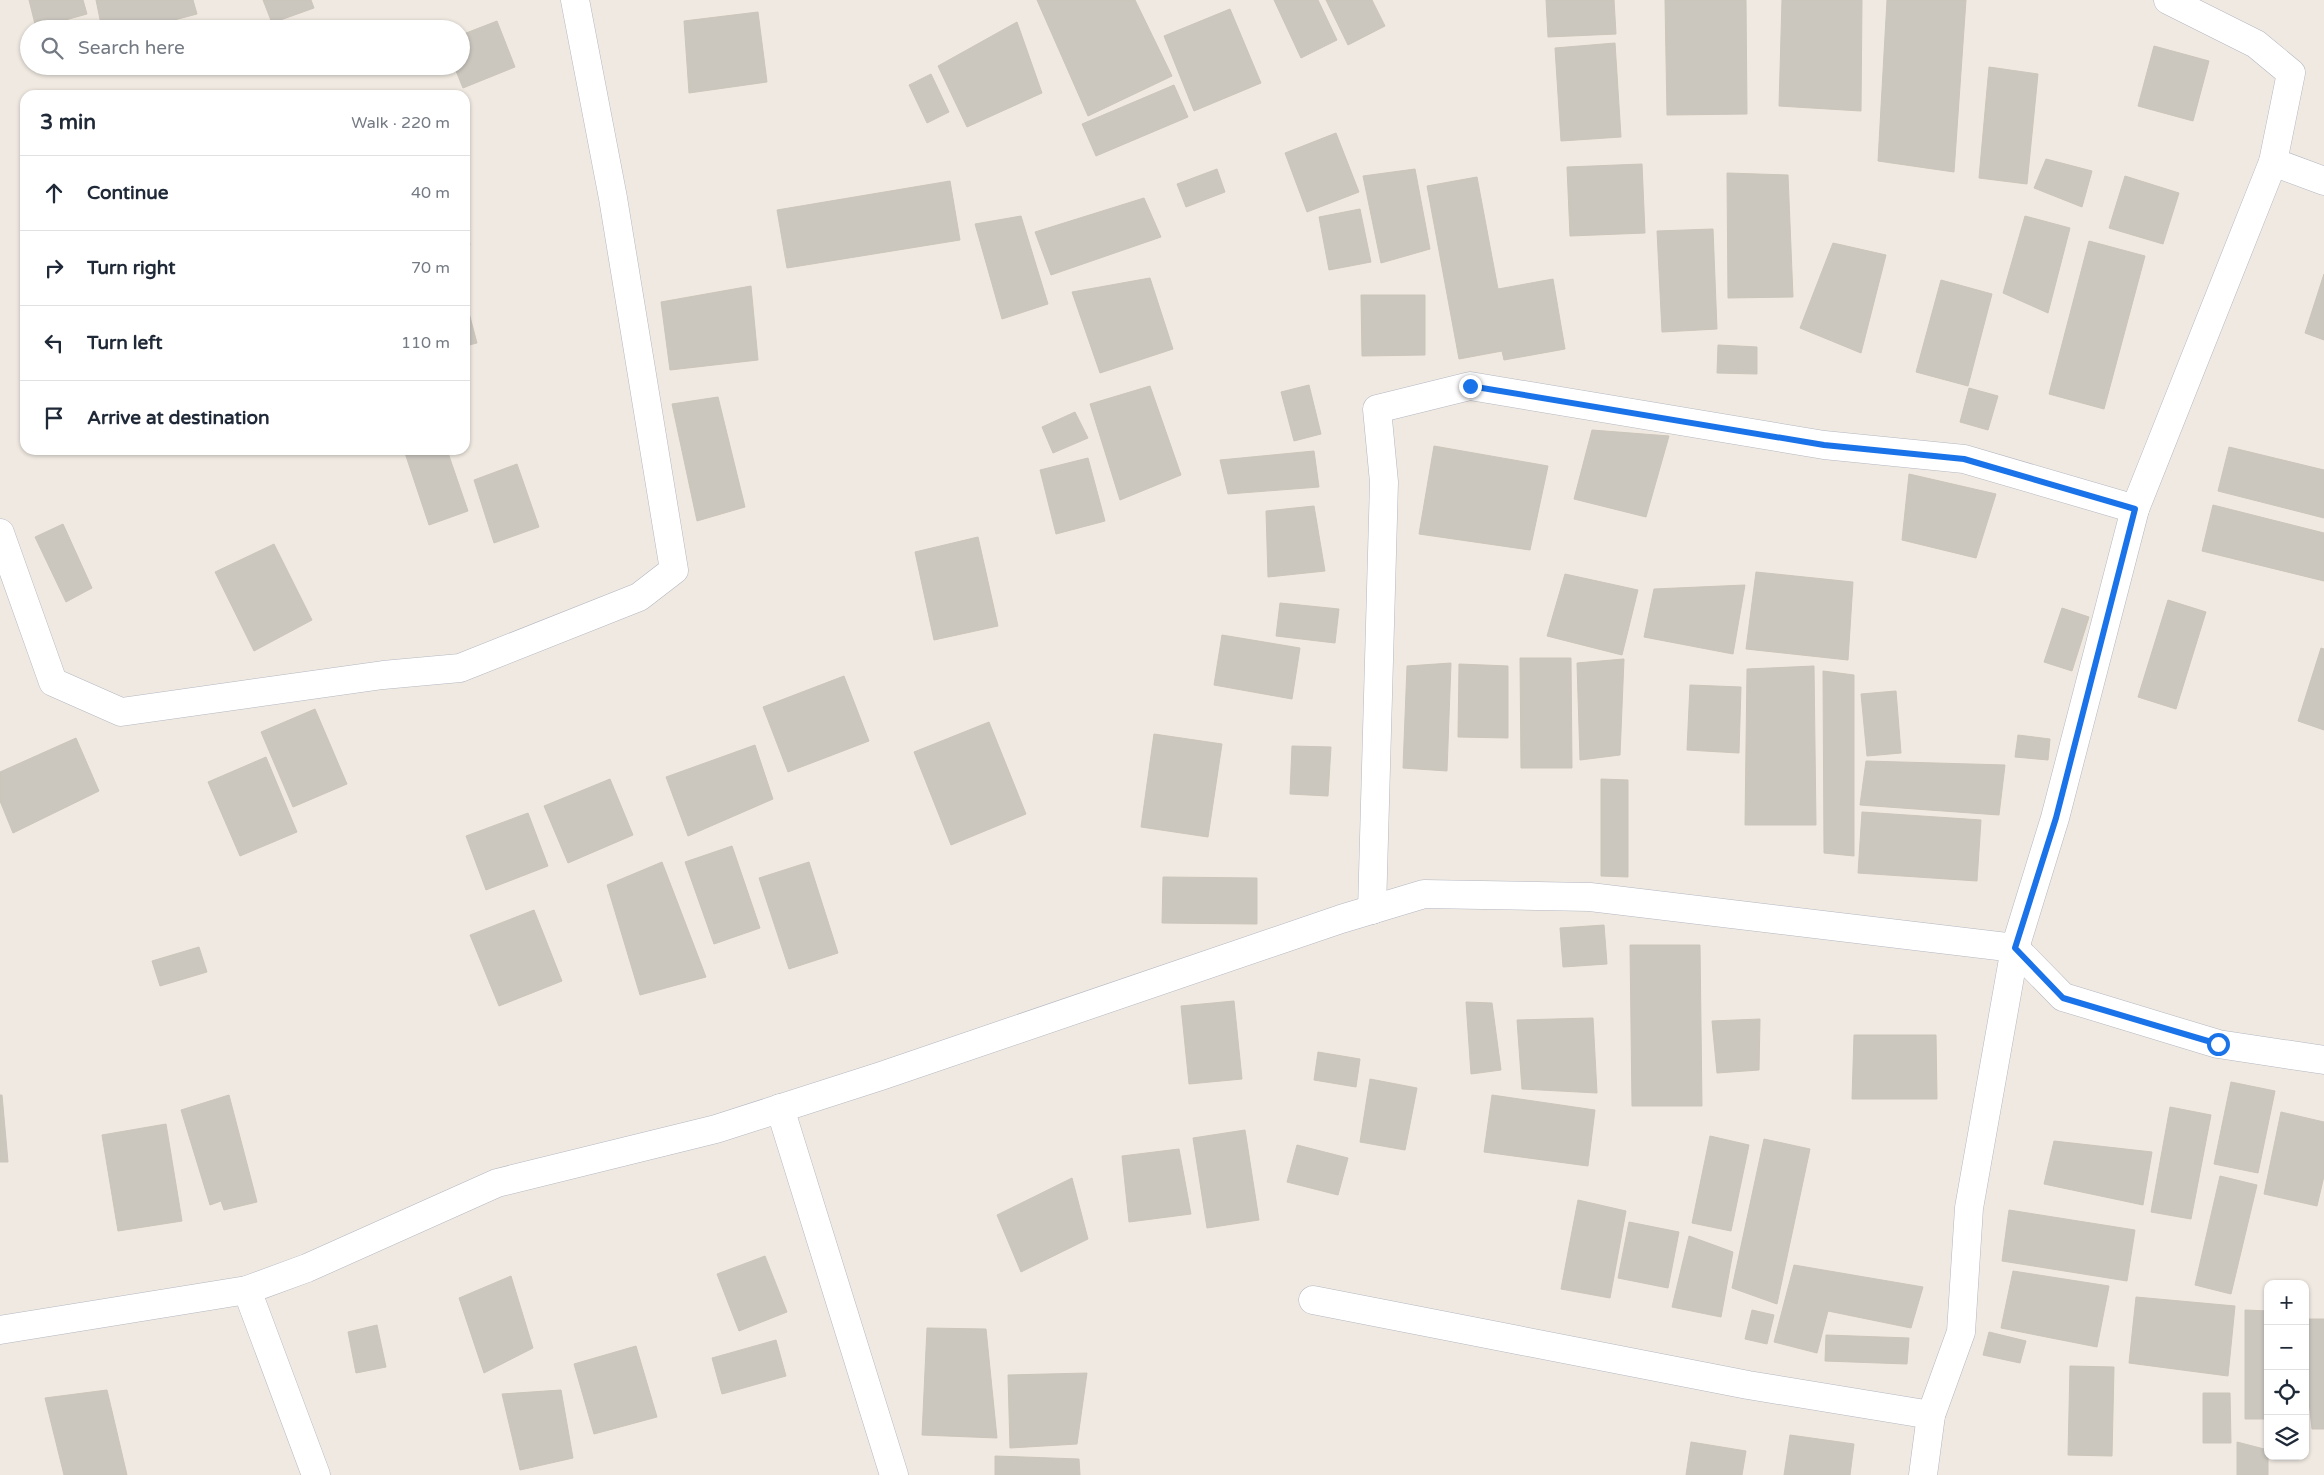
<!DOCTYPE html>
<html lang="en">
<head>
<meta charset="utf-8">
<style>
  body { margin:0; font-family:"Varela Round",sans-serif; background:#f6f6f7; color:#1f2937 }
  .controls { position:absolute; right:15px; bottom:15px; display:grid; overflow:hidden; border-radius:10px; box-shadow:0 1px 4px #0004 }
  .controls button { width:45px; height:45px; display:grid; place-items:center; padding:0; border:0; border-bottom:1px solid #e0e1e3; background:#fff; color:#1f2937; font:25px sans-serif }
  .stop { position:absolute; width:15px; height:15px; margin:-11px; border:4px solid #1a73e8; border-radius:50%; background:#fff }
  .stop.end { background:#1a73e8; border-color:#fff; box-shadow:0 1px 5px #0008 }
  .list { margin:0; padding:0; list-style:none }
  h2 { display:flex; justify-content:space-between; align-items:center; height:65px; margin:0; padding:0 20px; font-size:21px }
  h2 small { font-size:16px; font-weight:400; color:#747a83 }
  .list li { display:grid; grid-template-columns:32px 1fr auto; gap:15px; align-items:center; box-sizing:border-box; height:75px; padding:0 20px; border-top:1px solid #e0e1e3 }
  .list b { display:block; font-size:19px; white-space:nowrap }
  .list em { font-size:16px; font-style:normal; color:#747a83 }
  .icon { flex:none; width:28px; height:28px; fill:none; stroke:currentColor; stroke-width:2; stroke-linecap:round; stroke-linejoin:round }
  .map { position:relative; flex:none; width:2324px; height:1475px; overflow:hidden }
  .search { position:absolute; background:#fff; box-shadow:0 1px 4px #0004; left:20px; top:20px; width:450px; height:55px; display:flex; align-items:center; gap:12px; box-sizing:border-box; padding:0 18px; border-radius:28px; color:#747a83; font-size:19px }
  .panel { position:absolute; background:#fff; box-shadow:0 1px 4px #0004; left:20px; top:90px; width:450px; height:365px; border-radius:15px }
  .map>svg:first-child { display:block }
</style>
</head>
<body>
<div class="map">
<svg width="2324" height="1475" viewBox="0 0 2324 1475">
  <rect width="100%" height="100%" fill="#efe9e1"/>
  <g fill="#cbc7bf" stroke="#cbc5ba">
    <polygon points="29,0 83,0 87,14 36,28"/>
    <polygon points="96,0 193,0 197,14 140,29 102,29"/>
    <polygon points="263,0 311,0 314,8 272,23"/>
    <polygon points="1037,0 1135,0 1172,76 1088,116"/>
    <polygon points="1274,0 1318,0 1337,40 1301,58"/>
    <polygon points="1326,0 1372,0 1385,26 1348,45"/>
    <polygon points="1546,0 1614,0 1616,34 1548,37"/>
    <polygon points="1665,0 1746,0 1747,114 1667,115"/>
    <polygon points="1782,0 1862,0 1861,111 1779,106"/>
    <polygon points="1887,0 1966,0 1954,172 1878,161"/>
    <polygon points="1230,9 1261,83 1194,111 1164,36"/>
    <polygon points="758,12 767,82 689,93 684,21"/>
    <polygon points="497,21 515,67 463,88 454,66 461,66 461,35"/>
    <polygon points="1017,22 1042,93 967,127 938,66"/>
    <polygon points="1615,43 1621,137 1561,141 1555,48"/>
    <polygon points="2154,46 2209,61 2193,121 2138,106"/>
    <polygon points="1989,67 2038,74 2027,184 1979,178"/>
    <polygon points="931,74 949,112 927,123 909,85"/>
    <polygon points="1174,85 1188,117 1096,156 1082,124"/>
    <polygon points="1336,133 1359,192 1307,212 1285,153"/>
    <polygon points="2046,159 2092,171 2082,207 2034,188"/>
    <polygon points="1642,164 1645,233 1570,236 1567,167"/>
    <polygon points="1217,169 1225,192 1186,207 1177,184"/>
    <polygon points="1415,169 1430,249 1381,263 1363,176"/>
    <polygon points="1727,173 1788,175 1793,297 1728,298"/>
    <polygon points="2125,176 2179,193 2163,244 2109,228"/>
    <polygon points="1477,177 1498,289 1553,279 1565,349 1504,360 1502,351 1459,359 1427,186"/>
    <polygon points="950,181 960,240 787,268 777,210"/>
    <polygon points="1144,198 1161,237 1051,275 1035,232"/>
    <polygon points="1360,209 1371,262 1329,270 1319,217"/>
    <polygon points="1021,216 1048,304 1002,319 975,224"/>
    <polygon points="2025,216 2070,228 2048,313 2003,293"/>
    <polygon points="465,226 470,245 465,246"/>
    <polygon points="1713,229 1717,329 1662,332 1657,231"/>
    <polygon points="2089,241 2145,256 2104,409 2049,394"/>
    <polygon points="1833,243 1886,255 1861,353 1800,328"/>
    <polygon points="2324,274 2324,340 2305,333"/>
    <polygon points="1150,278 1173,349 1100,373 1072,292"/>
    <polygon points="1941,280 1992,294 1968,386 1916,372"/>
    <polygon points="751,286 758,360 670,370 661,302"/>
    <polygon points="1361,295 1425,295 1425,355 1362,356"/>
    <polygon points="465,298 477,343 465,346"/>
    <polygon points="1718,345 1757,347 1757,374 1717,373"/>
    <polygon points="1309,385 1321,434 1294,441 1281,392"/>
    <polygon points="1150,386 1181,475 1120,500 1090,404"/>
    <polygon points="1969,388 1998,396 1988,430 1960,422"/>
    <polygon points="718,397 745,507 697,521 672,404"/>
    <polygon points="1075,412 1088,438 1053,453 1042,427"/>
    <polygon points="1592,430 1669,436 1646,517 1574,499"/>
    <polygon points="1434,446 1548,466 1530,550 1419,534"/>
    <polygon points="2229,447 2324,470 2324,518 2218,491"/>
    <polygon points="404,450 447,450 468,511 429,525"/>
    <polygon points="1314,451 1319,487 1228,494 1220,460"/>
    <polygon points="1088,458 1105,521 1056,534 1040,470"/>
    <polygon points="517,464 539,527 494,543 474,480"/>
    <polygon points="1909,474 1996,494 1976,558 1902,540"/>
    <polygon points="2213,505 2324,533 2324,581 2202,551"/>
    <polygon points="1314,506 1325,571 1268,577 1266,511"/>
    <polygon points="63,524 92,588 66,602 35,537"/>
    <polygon points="978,537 998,626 934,640 915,552"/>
    <polygon points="274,544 312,620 254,651 215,572"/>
    <polygon points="1756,572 1853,582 1848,660 1746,649"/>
    <polygon points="1565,574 1638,590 1622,655 1547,636"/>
    <polygon points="1745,585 1733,654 1644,637 1654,589"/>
    <polygon points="2168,600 2206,612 2176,709 2138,697"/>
    <polygon points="1280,603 1339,609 1335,643 1276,636"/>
    <polygon points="2062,608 2089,617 2072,671 2044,662"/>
    <polygon points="1222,635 1300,648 1292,699 1214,685"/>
    <polygon points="2321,648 2324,649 2324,730 2298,721"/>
    <polygon points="1520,658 1571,658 1572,768 1521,768"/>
    <polygon points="1624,659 1620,755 1580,760 1577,663"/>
    <polygon points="1451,663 1447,771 1403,768 1407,666"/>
    <polygon points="1459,664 1508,666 1508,738 1458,737"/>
    <polygon points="1814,666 1816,825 1745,825 1747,669"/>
    <polygon points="1823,671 1854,675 1854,856 1824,853"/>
    <polygon points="844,676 869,741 788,772 763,707"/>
    <polygon points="1690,685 1741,687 1739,753 1687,750"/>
    <polygon points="1896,691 1901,753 1867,756 1861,694"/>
    <polygon points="315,709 347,784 293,807 261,732"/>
    <polygon points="989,722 1026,814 951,845 914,752"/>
    <polygon points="1154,734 1222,744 1208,837 1141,827"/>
    <polygon points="2018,735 2050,739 2048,760 2015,757"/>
    <polygon points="76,738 99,791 13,833 0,801 0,772"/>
    <polygon points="755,745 773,799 688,836 666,777"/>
    <polygon points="1292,746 1331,747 1328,796 1290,794"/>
    <polygon points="266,757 297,832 240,856 208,782"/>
    <polygon points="1866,761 2005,765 1999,815 1860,805"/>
    <polygon points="610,779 633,835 568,863 544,806"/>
    <polygon points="1601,779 1628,780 1628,877 1601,876"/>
    <polygon points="1862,812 1981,820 1977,881 1858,873"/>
    <polygon points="528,813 548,866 486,890 466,836"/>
    <polygon points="732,846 760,928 714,944 685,862"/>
    <polygon points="662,862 706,977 640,995 607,885"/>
    <polygon points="809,862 838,953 789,969 759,878"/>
    <polygon points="1163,877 1257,878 1257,924 1162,923"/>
    <polygon points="534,910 562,981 499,1006 470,935"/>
    <polygon points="1604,925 1607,964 1563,967 1560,928"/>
    <polygon points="1630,945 1700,945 1702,1106 1632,1106"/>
    <polygon points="199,947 207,972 160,986 152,961"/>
    <polygon points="1234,1001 1242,1079 1189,1084 1181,1006"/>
    <polygon points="1466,1002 1492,1003 1501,1070 1471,1074"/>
    <polygon points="1593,1018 1597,1093 1522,1089 1517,1020"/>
    <polygon points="1760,1019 1759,1070 1717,1073 1712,1021"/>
    <polygon points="1854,1035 1936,1035 1937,1099 1852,1099"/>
    <polygon points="1318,1052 1360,1059 1356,1087 1314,1080"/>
    <polygon points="1370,1079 1417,1088 1405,1150 1360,1142"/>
    <polygon points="2231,1082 2275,1091 2258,1173 2214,1164"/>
    <polygon points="0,1095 2,1095 8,1162 0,1162"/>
    <polygon points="229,1095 257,1202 224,1210 221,1201 210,1205 181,1110"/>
    <polygon points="1492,1095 1595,1110 1588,1166 1484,1152"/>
    <polygon points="2170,1107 2211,1115 2191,1219 2151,1212"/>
    <polygon points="2281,1112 2324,1122 2324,1176 2317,1206 2264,1194"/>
    <polygon points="166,1124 182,1221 118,1231 102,1135"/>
    <polygon points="1245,1130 1259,1220 1207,1228 1193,1138"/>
    <polygon points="1710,1136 1749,1145 1731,1231 1692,1223"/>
    <polygon points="1764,1139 1810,1149 1777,1304 1732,1288"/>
    <polygon points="2054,1141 2152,1152 2143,1205 2044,1184"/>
    <polygon points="1297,1145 1348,1158 1338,1195 1287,1182"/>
    <polygon points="1179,1149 1191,1214 1129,1222 1122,1156"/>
    <polygon points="2220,1176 2257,1185 2231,1294 2195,1285"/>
    <polygon points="1072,1178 1088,1239 1021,1272 997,1215"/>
    <polygon points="1578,1200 1626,1211 1610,1298 1561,1289"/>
    <polygon points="2009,1210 2135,1230 2127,1281 2002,1261"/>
    <polygon points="1629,1222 1679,1232 1668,1288 1618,1278"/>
    <polygon points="1689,1236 1733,1252 1721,1317 1672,1307"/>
    <polygon points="765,1256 787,1312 739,1331 717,1274"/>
    <polygon points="1794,1265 1923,1287 1911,1328 1828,1311 1817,1353 1774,1342"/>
    <polygon points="2013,1271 2109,1286 2097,1347 2001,1328"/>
    <polygon points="511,1276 533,1348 484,1373 459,1298"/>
    <polygon points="2136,1297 2235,1306 2228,1376 2129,1363"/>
    <polygon points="1752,1310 1774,1315 1767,1344 1745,1339"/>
    <polygon points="2245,1310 2268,1311 2268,1419 2245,1419"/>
    <polygon points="2305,1319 2324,1319 2324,1429 2312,1429 2305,1365"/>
    <polygon points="377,1325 386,1367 356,1373 348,1332"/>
    <polygon points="927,1328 986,1329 997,1438 922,1435"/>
    <polygon points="1989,1332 2026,1341 2020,1363 1983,1355"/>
    <polygon points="1826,1335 1909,1338 1907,1364 1825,1361"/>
    <polygon points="776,1340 786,1376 722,1394 712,1358"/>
    <polygon points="636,1346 657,1417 594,1434 574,1364"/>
    <polygon points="2070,1366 2114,1367 2112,1456 2068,1455"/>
    <polygon points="1087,1373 1077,1444 1010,1448 1008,1375"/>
    <polygon points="107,1390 127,1475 64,1475 45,1398"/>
    <polygon points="561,1390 573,1458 520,1470 502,1394"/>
    <polygon points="2203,1393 2230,1393 2231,1443 2203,1443"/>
    <polygon points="1790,1435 1854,1444 1850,1475 1784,1475"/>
    <polygon points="1691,1442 1746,1451 1742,1475 1686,1475"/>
    <polygon points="2237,1442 2268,1450 2268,1475 2237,1475"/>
    <polygon points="995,1456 1079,1459 1080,1475 995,1475"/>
  </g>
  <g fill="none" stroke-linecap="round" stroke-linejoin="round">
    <g stroke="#b4b7c1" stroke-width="29">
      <g id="minor">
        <polyline points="2273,162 2324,181"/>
        <polyline points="0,533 53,682 121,712 383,675 460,668 639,597 674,570 613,198 575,0"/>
        <polyline points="1372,910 1384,482 1377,409 1470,386 1824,445 1964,459 2135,509"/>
        <polyline points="780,1108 894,1475"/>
        <polyline points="247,1290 316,1475"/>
        <polyline points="1313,1300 1748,1385 1931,1415"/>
        <polyline points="0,1330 247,1290 307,1268 497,1183 716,1129 881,1076 1341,919 1424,894 1590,897 2015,948 2063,997 2218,1044 2324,1060"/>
        <polyline points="1923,1475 1931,1415 1961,1332 1969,1208 2015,948 2055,818 2135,509 2273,162 2291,73 2256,44 2168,0"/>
      </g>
    </g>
    <use href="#minor" stroke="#fff" stroke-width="28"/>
  </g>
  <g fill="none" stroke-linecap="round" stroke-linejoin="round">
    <polyline stroke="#1a73e8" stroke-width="6" points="1470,386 1824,445 1964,459 2135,509 2056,818 2015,948 2063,998 2218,1044"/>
  </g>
</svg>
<div class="controls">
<button>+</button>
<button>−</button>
<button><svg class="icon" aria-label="locate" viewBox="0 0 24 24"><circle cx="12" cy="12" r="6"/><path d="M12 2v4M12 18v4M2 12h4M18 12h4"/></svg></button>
<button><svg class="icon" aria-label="layers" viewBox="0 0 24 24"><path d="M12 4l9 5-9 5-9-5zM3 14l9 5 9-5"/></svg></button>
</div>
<div class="stop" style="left:2218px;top:1044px"></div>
<div class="stop end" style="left:1470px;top:386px"></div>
<div class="search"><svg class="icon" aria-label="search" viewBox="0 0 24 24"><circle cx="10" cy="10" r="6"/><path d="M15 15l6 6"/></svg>Search here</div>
<section class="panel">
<h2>3 min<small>Walk · 220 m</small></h2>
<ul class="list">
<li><svg class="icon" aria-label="ahead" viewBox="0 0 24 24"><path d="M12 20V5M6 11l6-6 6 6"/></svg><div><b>Continue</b></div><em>40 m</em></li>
<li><svg class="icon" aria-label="right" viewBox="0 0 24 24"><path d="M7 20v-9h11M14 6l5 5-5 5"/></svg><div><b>Turn right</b></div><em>70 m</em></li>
<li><svg class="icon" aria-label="left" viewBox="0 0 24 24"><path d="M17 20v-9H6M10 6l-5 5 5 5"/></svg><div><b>Turn left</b></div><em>110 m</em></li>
<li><svg class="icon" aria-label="arrive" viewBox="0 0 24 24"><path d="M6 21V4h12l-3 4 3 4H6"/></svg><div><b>Arrive at destination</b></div></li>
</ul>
</section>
</div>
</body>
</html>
